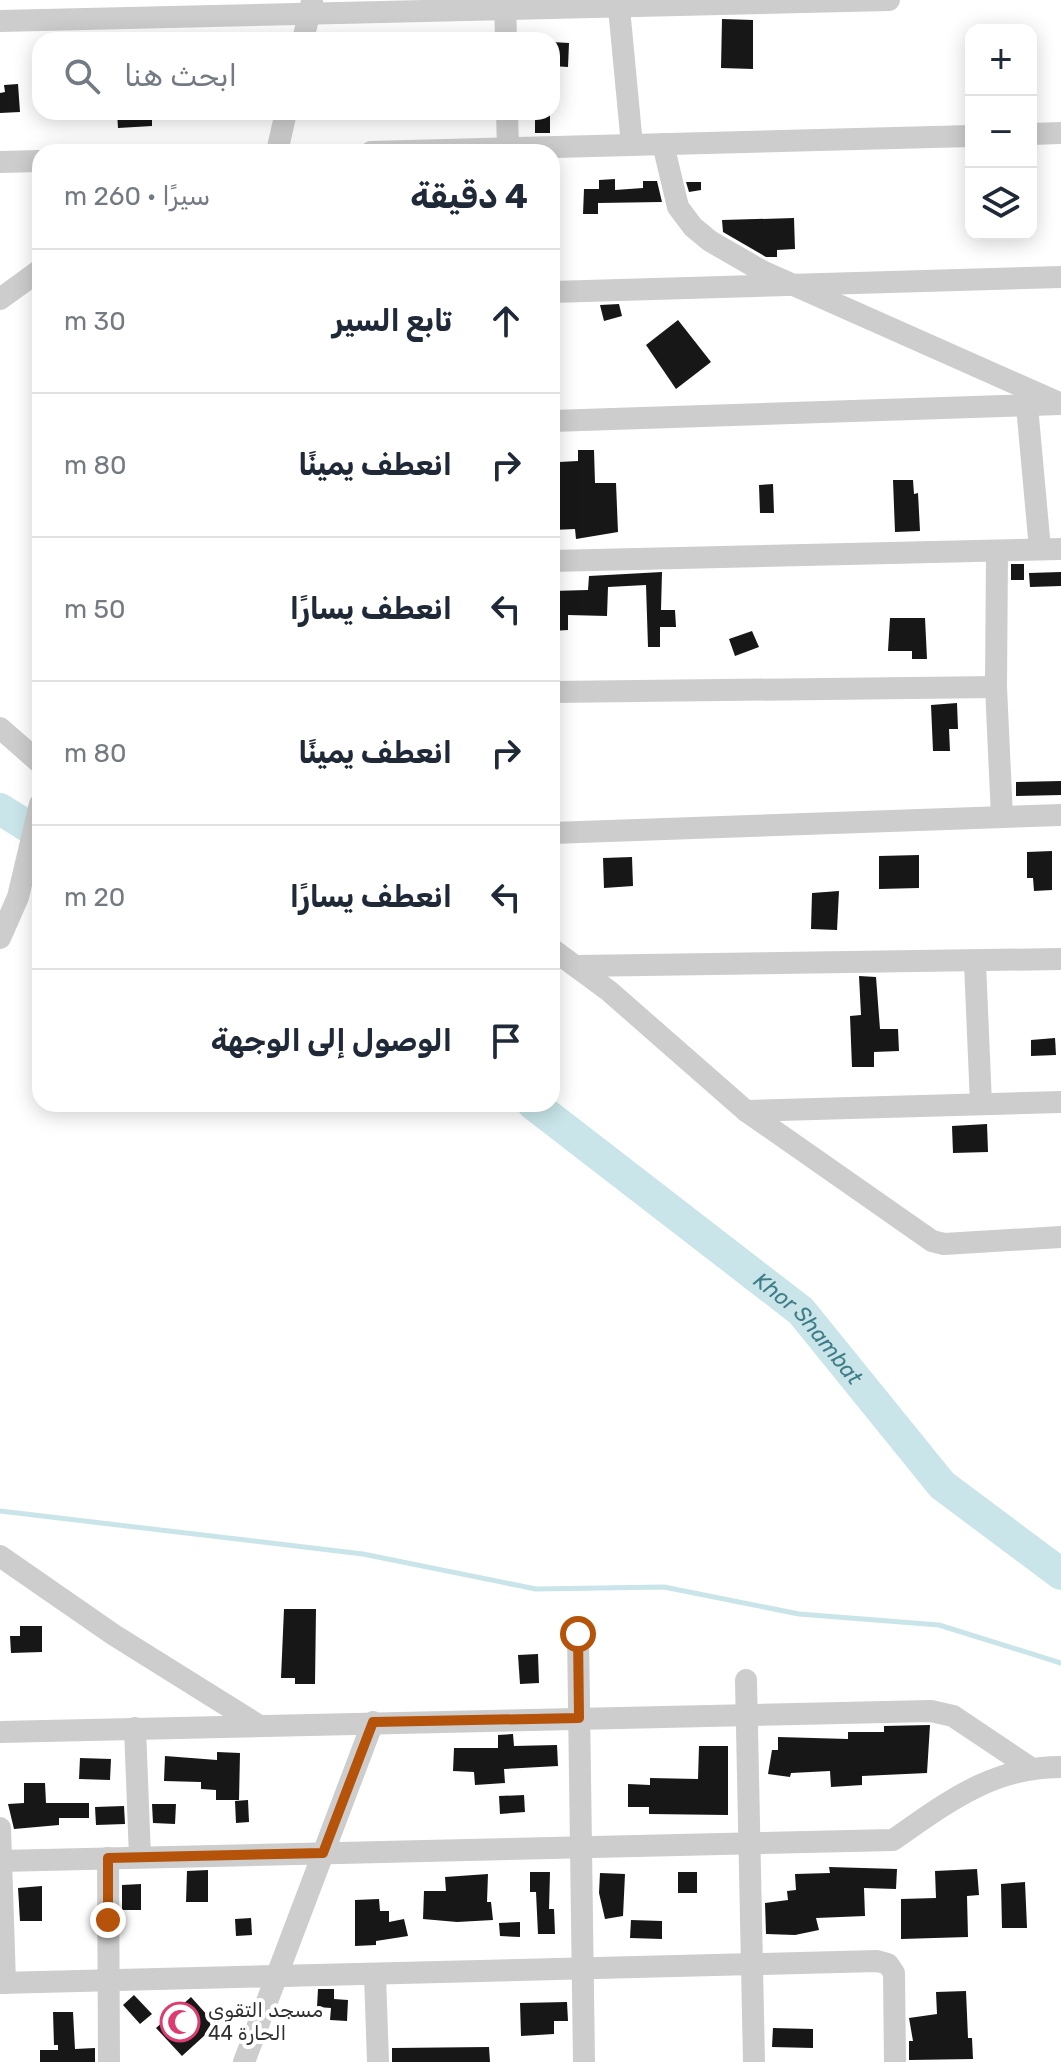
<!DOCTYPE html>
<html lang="ar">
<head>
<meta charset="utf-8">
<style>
  body { margin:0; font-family:Rubik,Cairo,sans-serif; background:#f2f2f3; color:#1f2937; direction:rtl }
  .controls { position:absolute; right:24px; top:24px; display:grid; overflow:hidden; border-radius:16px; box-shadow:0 4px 20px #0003 }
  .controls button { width:72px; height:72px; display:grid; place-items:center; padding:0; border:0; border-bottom:2px solid #e0e1e3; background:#fff; color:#1f2937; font:40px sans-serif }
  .stop { position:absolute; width:24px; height:24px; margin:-18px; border:6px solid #b45309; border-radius:50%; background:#fff }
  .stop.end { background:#b45309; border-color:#fff; box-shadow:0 2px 8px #0008 }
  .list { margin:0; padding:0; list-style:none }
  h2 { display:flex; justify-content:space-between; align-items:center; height:104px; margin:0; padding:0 32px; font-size:34px }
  h2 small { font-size:26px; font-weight:400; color:#747a83 }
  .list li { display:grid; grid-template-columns:52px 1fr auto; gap:24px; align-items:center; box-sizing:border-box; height:144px; padding:0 32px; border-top:2px solid #e0e1e3 }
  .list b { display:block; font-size:30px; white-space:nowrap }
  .list em { font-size:26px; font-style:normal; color:#747a83 }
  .icon { flex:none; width:44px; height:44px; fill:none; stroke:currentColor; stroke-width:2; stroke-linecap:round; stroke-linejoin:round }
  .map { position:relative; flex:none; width:1061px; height:2062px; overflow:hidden; direction:ltr }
  .search { position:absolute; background:#fff; box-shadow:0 4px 20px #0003; left:32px; top:32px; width:528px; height:88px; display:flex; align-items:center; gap:20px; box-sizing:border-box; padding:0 28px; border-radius:24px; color:#747a83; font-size:30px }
  .panel { position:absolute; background:#fff; box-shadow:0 4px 20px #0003; left:32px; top:144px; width:528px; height:968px; border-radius:24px; direction:rtl }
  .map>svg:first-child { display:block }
</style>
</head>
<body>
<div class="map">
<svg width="1061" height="2062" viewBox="0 0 1061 2062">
  <rect width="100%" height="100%" fill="#fff"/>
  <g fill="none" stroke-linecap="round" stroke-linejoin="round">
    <polyline stroke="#c9e5e9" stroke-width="5" points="0,1511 363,1554 536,1589 664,1587 799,1614 939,1625 1061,1663"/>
    <g stroke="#c9e5e9" stroke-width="32">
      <polyline points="0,809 40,834"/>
      <path id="s1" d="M 533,1104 L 801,1311 L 942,1485 L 1061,1574"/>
    </g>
  </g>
  <g fill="#171717">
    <polygon points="722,19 753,20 753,69 721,68"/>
    <polygon points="552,42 569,43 568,67 552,66"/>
    <polygon points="18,84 20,112 0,113 0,93 5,92 4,85"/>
    <polygon points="117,112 152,112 152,126 118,128"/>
    <rect x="535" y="112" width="15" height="21"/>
    <polygon points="615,179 615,190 643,188 643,181 657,181 662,202 598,203 598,214 583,214 584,189 599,189 599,180"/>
    <polygon points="686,182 701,182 701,190 689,192"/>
    <polygon points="794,218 795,249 777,250 777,257 766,257 723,232 722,220"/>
    <polygon points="619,304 622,316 604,321 600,305"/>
    <polygon points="678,320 711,362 676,389 646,345"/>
    <polygon points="578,450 594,450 595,483 616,483 618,532 576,539 575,529 552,530 552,495 560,495 559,462 578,461"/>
    <polygon points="893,480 913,480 914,494 918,493 920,531 895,532"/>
    <polygon points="773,484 774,513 760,513 759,485"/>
    <rect x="1011" y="564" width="13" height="16"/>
    <polygon points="662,572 661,610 675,610 676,627 660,627 660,647 648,647 646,585 608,587 607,616 568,615 568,630 552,631 552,591 588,590 589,576"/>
    <polygon points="1061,572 1061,586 1030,587 1029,573"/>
    <polygon points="890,618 925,618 927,659 912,659 912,651 888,651"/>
    <polygon points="752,631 759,647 735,656 729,639"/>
    <polygon points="957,703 958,729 949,729 950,751 933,751 931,705"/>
    <polygon points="1061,781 1061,795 1016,796 1016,782"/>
    <polygon points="1052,851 1052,890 1034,891 1033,878 1027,878 1027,852"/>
    <polygon points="919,855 919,888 879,889 879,856"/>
    <polygon points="632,857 633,886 604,888 603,858"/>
    <polygon points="839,891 837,930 811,929 812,893"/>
    <polygon points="859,976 876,977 880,1029 898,1029 899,1051 874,1052 874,1067 852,1067 850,1016 861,1015"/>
    <polygon points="1055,1038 1056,1055 1031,1056 1031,1040"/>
    <polygon points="987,1124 988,1152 953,1153 952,1126"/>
    <polygon points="284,1609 316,1609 315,1684 295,1684 295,1678 281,1678"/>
    <polygon points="20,1626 42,1626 42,1652 11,1653 10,1636 20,1636"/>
    <polygon points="538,1654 539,1683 520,1684 518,1655"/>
    <polygon points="930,1725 927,1773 862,1776 862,1785 831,1787 830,1771 791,1773 790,1777 768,1774 772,1750 778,1750 778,1737 848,1739 848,1732 884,1732 884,1726"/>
    <polygon points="513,1734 514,1746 557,1745 558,1766 504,1769 505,1783 475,1785 474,1772 453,1771 454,1748 498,1748 498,1735"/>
    <polygon points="699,1746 728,1746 728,1815 649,1814 649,1807 628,1807 628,1784 650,1785 650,1778 698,1779"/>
    <polygon points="217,1752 240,1753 239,1800 216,1800 216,1790 201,1789 201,1782 164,1781 165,1756 217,1760"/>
    <polygon points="80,1758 111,1759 110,1780 79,1779"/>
    <polygon points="24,1783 45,1783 46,1803 89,1803 89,1818 59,1818 59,1825 14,1829 8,1804 24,1803"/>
    <polygon points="524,1795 525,1812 500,1814 499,1796"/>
    <polygon points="248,1800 249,1822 236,1823 235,1801"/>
    <polygon points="152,1804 176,1804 175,1824 153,1823"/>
    <polygon points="124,1806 125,1824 96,1825 95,1807"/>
    <polygon points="829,1867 897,1869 896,1889 864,1888 865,1916 816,1918 819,1930 795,1935 766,1934 765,1903 788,1900 787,1891 796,1890 795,1874 830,1873"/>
    <polygon points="977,1869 979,1895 967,1896 968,1937 901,1939 901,1899 936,1898 935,1871"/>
    <polygon points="208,1870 208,1902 186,1902 187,1871"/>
    <polygon points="530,1872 550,1872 549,1909 554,1909 555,1934 538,1934 536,1892 530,1892"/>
    <rect x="678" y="1872" width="19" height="21"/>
    <polygon points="600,1873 625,1874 623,1916 605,1919 599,1893"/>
    <polygon points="488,1874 487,1902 491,1902 493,1920 457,1922 423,1919 424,1891 446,1891 445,1877"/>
    <polygon points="1025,1882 1027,1928 1002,1928 1001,1884"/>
    <polygon points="141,1884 141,1910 122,1910 122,1885"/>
    <polygon points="42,1886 42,1921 20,1921 18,1888"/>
    <polygon points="379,1899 380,1911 389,1911 389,1922 404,1919 408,1936 376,1941 376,1945 355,1946 355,1900"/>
    <polygon points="251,1918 252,1935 236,1936 235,1919"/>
    <polygon points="631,1920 662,1921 662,1939 630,1938"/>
    <polygon points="520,1922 520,1937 500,1936 499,1923"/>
    <polygon points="318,1989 334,1989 334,1999 348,2000 347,2021 330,2020 331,2008 317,2007"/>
    <polygon points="966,1991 968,2038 972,2038 973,2059 909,2060 909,2041 913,2041 909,2018 937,2014 936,1992"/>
    <polygon points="134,1995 152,2014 140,2024 123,2005"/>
    <polygon points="191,1997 216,2025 182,2056 156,2028"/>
    <polygon points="567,2002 568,2021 554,2021 554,2034 521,2036 520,2003"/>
    <polygon points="53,2012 73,2012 75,2049 95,2048 95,2062 40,2062 40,2050 58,2050 58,2045 54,2045"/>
    <polygon points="773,2028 813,2029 813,2048 772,2047"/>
    <polygon points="489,2047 490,2062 392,2062 392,2048"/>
  </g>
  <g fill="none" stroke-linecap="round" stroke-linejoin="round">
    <g stroke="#cdcdcd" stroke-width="22">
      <polyline points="505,0 506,40"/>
      <polyline points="619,8 632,145"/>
      <polyline points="0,21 889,0"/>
      <polyline points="303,40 312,1"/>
      <polyline points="507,112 508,148"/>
      <polyline points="1031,134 1061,133"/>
      <polyline points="663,144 678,207 693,227 710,241 762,271 1057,402"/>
      <polyline points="277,152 286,112"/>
      <polyline points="371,152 971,136"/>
      <polyline points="0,162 40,161"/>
      <polyline points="552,292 1061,277"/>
      <polyline points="0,299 40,270"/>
      <polyline points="1027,406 1040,549"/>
      <polyline points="552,421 1060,404"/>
      <polyline points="997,551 996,687 1002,817"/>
      <polyline points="552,561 1061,549"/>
      <polyline points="552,692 996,687"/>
      <polyline points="0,728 40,763"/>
      <polyline points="552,833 1061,815"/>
      <polyline points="0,938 18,897 40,804"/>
      <polyline points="552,949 609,991 746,1111 932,1241 944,1244 1061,1237"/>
      <polyline points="975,963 981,1104"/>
      <polyline points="577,966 1061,959"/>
      <polyline points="746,1111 1061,1102"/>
      <polyline points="0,1556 114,1635 258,1725"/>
      <polyline points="578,1634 584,2062"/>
      <polyline points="746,1680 754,2062"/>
      <polyline points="135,1728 140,1857"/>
      <polyline points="0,1732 931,1711 953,1716 1029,1767"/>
      <polyline points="0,1828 5,1983"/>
      <polyline points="108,1858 109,2062"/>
      <path d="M 0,1861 L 893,1840 C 948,1802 992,1767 1061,1767"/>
      <polyline points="375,1975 378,2062"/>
      <polyline points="0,1983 877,1961 888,1964 894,1973 895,2062"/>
      <polyline points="244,2062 373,1722"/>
    </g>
  </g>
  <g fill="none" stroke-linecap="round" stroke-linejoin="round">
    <polyline stroke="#b45309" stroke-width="10" points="108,1920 108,1858 323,1853 373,1722 579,1718 578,1634"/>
  </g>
  <defs>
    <g id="mosque-ring" transform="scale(2)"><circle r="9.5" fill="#fff" stroke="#dd3c70" stroke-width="1.5"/><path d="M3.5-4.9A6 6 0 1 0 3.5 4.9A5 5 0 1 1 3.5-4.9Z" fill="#dd3c70"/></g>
  </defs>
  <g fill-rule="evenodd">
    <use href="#mosque-ring" x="180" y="2022"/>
  </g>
  <g text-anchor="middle" stroke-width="8" stroke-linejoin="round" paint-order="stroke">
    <g font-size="20" fill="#303030" stroke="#fff" text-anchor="start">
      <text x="208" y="2017">مسجد التقوي<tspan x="208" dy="23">الحارة 44</tspan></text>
    </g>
    <g font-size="22" font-style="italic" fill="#3f7e88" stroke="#fff">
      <text dy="8" stroke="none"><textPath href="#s1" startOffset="356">Khor Shambat</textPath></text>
    </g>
  </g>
</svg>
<div class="controls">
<button>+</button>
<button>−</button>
<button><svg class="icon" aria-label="layers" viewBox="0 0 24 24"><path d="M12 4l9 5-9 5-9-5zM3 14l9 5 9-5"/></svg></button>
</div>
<div class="stop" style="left:578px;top:1634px"></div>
<div class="stop end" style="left:108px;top:1920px"></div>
<div class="search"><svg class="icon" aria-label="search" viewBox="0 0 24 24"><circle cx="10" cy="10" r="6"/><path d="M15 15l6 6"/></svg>ابحث هنا</div>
<section class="panel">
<h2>4 دقيقة<small>سيرًا · 260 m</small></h2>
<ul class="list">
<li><svg class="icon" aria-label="ahead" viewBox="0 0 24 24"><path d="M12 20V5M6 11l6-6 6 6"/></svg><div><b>تابع السير</b></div><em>30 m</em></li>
<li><svg class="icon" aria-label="right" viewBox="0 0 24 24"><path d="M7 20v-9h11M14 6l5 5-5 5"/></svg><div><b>انعطف يمينًا</b></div><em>80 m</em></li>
<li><svg class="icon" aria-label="left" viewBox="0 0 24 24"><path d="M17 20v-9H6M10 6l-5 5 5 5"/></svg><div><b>انعطف يسارًا</b></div><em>50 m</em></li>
<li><svg class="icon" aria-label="right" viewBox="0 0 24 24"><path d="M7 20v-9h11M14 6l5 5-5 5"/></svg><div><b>انعطف يمينًا</b></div><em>80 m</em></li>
<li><svg class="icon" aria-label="left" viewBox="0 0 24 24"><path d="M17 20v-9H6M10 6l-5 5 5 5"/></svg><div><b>انعطف يسارًا</b></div><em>20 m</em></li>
<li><svg class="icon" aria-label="arrive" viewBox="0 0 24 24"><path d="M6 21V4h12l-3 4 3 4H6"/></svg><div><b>الوصول إلى الوجهة</b></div></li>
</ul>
</section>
</div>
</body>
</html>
